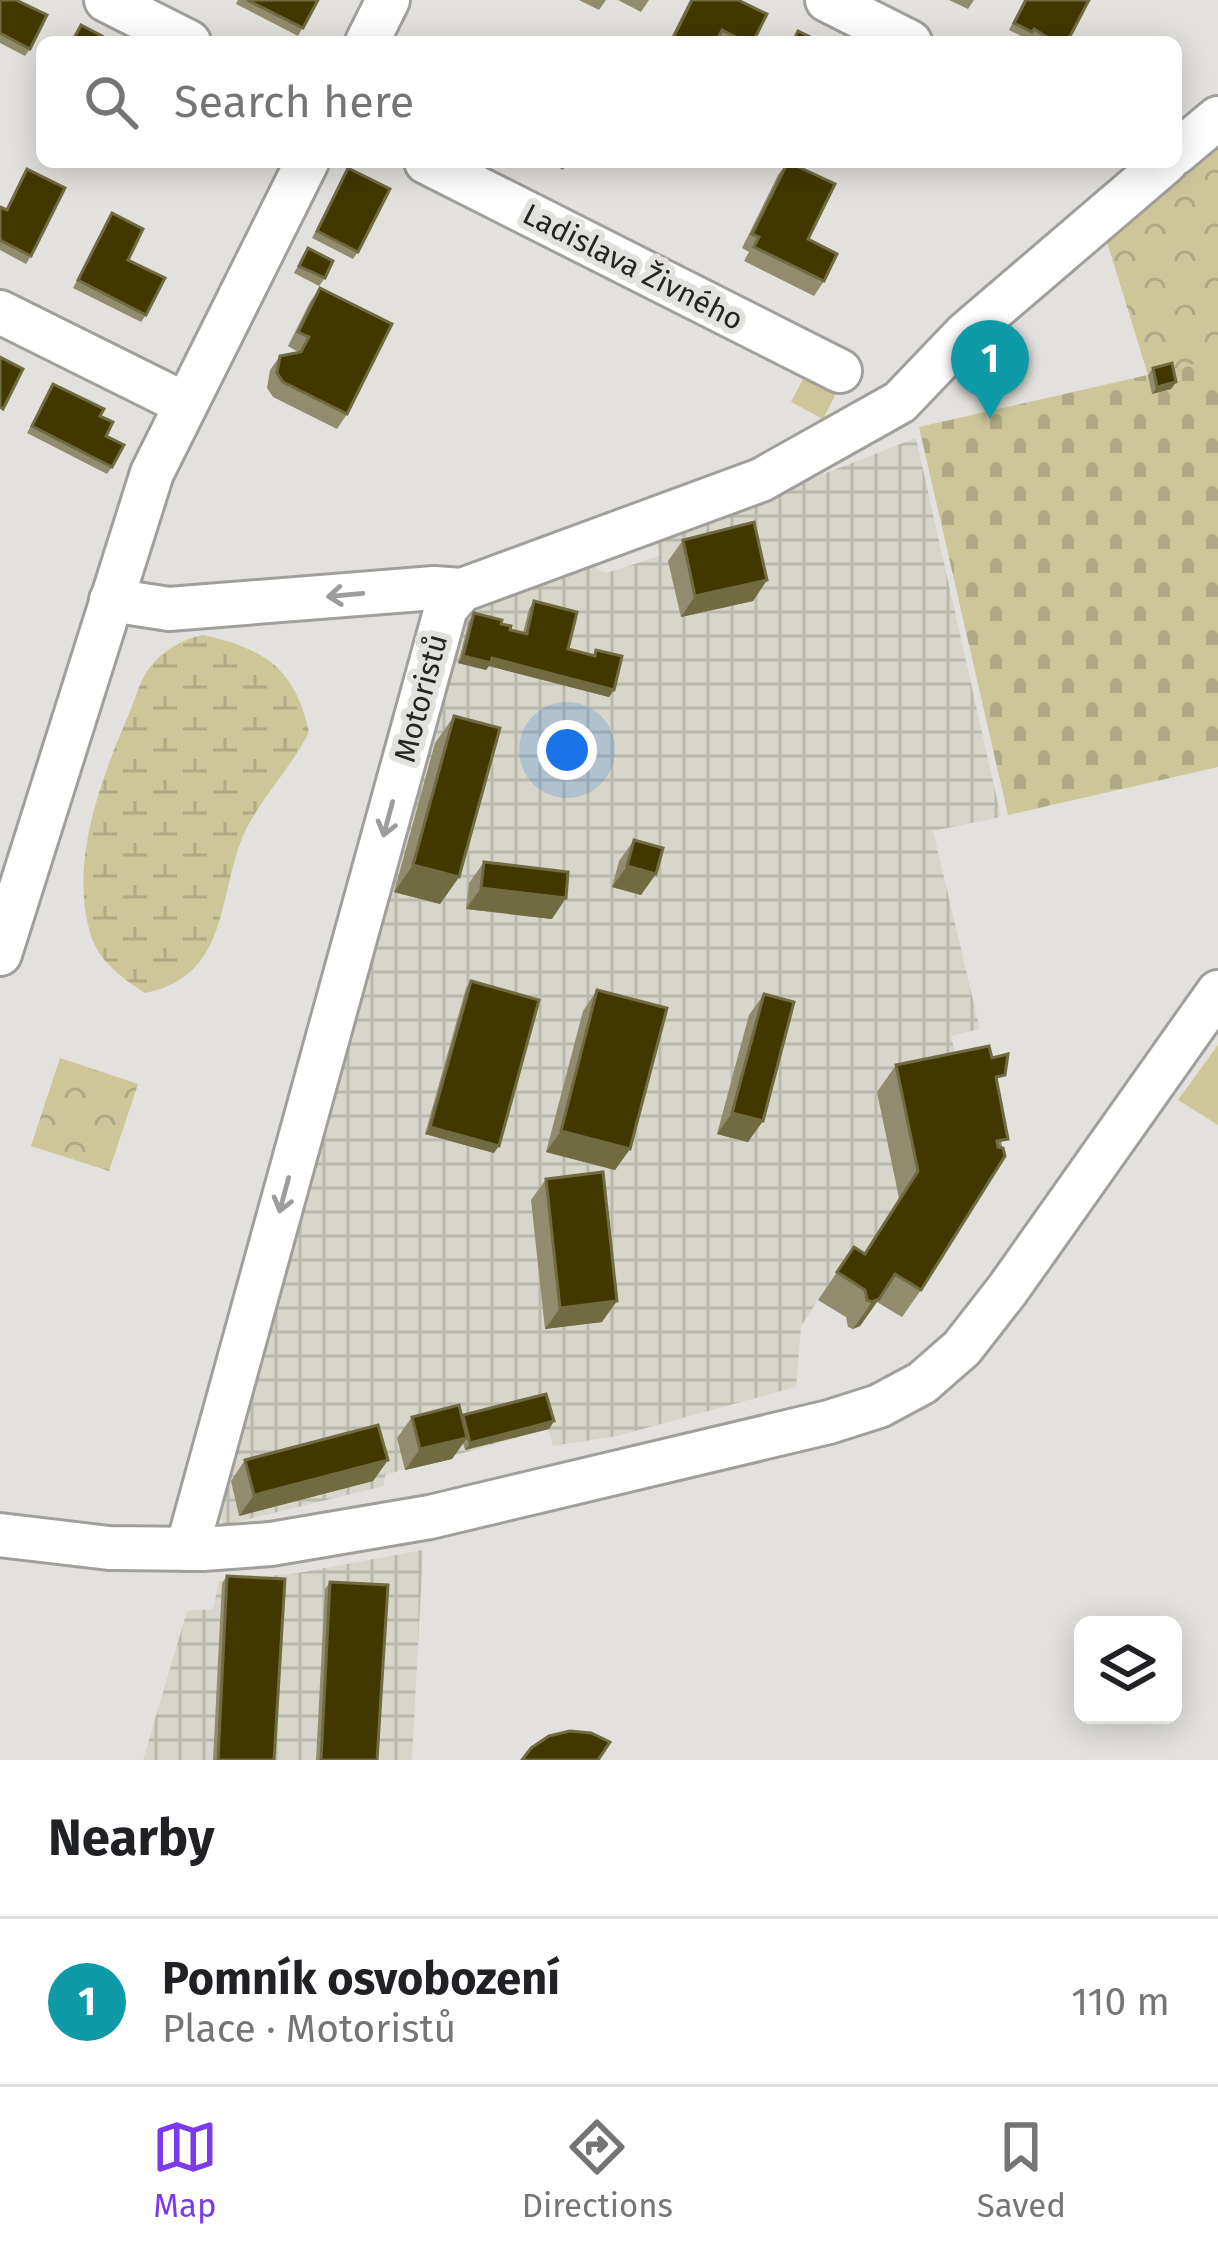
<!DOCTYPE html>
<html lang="en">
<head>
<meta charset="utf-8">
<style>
  body { margin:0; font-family:"Fira Sans",sans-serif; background:#f6f6f6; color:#202124 }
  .controls { position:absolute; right:36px; bottom:36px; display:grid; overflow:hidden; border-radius:18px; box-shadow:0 6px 30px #0003 }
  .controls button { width:108px; height:108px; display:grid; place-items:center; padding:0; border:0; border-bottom:3px solid #e0e0e0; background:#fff; color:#202124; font:60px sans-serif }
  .you { position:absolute; left:567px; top:750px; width:42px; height:42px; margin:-30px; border:9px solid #fff; border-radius:50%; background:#1a73e8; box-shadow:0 0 0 18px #1a73e833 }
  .badge { display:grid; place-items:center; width:78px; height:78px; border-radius:50%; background:#7c3aed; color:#fff; font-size:39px; font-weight:700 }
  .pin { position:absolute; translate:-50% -99px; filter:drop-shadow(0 3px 6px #0008) }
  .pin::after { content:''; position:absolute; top:63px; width:42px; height:36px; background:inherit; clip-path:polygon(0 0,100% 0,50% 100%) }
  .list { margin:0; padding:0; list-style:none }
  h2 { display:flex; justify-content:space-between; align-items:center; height:156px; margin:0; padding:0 48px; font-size:51px }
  h2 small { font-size:39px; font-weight:400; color:#757577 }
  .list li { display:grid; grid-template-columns:78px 1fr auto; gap:36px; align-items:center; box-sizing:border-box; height:168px; padding:0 48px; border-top:3px solid #e0e0e0 }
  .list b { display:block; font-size:45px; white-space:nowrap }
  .list p { margin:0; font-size:39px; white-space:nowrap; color:#757577 }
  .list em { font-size:39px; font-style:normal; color:#757577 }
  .icon { flex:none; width:66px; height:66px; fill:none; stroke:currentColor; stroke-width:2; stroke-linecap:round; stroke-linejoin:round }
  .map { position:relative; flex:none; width:1218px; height:1760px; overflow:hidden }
  .search { position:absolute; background:#fff; box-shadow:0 6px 30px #0003; left:36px; right:36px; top:36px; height:132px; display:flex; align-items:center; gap:30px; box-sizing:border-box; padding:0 42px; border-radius:18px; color:#757577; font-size:45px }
  .sheet { height:324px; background:#fff }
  nav { display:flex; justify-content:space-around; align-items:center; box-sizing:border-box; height:168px; border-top:3px solid #e0e0e0; background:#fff; font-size:33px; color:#757577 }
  nav a { display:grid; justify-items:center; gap:6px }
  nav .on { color:#7c3aed }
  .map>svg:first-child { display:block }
</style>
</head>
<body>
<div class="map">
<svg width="1218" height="1760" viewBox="0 0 1218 1760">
  <defs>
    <pattern id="industrial-grid" width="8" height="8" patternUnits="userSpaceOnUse" patternTransform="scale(3)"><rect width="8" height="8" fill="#d8d6ca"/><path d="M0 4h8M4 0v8" fill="none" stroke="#b9b8ad"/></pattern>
    <pattern id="forest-crowns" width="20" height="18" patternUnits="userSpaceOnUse" patternTransform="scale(3)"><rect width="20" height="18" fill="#cdc699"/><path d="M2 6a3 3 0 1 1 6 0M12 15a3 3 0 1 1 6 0" fill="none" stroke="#b0aa84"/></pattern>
    <pattern id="wetland-marsh" width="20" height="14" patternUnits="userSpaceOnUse" patternTransform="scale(3)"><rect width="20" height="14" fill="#cdc699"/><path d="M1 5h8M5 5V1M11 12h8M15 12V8" fill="none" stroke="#b0aa84"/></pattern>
    <pattern id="cemetery-stones" width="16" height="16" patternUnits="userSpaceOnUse" patternTransform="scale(3)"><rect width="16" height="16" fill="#cdc699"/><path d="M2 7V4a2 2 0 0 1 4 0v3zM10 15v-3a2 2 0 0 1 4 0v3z" fill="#b0aa84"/></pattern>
  </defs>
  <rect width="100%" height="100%" fill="#e2e1dd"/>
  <g fill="url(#industrial-grid)">
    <polygon points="916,438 1001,817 933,831 980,1029 951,1036 986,1184 902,1317 876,1301 860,1326 853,1329 848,1327 846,1317 818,1300 801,1326 796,1387 617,1436 553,1446 548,1429 385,1475 384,1486 224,1525 214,1498 459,618 468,610 588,563 606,573 659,556 657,539"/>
    <polygon points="423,1550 412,1760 143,1760 187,1611 213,1609 219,1581 298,1573"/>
  </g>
  <g fill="#cdc699">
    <polygon points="818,350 850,366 823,419 791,402"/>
    <polygon points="1218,1045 1218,1125 1178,1100"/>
  </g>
  <g fill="url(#forest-crowns)">
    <polygon points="1218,135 1218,359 1148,375 1104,232"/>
    <polygon points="60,1058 138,1084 109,1171 31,1146"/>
  </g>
  <path fill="url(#wetland-marsh)" d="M 203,635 C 265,649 295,668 309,732 C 291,769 259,799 243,836 C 217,899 229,976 145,993 C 121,977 99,962 90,933 C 69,859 102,777 131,709 C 136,696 141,678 150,667 C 165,649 181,640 203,635 Z"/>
  <polygon fill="url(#cemetery-stones)" points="1218,359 1218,767 1008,815 919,427"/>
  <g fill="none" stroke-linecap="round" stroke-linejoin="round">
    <g stroke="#a09f9b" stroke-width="48">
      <g id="minor">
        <polyline points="106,0 189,42"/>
        <polyline points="827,0 910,42"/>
        <polyline points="367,42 388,0"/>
        <polyline points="1176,153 1218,118"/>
        <polyline points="426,162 840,371"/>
        <polyline points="0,312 185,404"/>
        <polyline points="111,600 169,609 434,588 462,590"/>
        <polyline points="0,954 152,473 307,162"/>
        <polyline points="0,1535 109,1548 203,1549 271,1544 430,1517 829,1422 879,1406 922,1383 962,1348 1008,1289 1218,992"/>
        <polyline points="187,1549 446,608 462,590 761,480 900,402 965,334 1166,162"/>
      </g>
    </g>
    <use href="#minor" stroke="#fff" stroke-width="42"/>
  </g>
  <g fill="#928c6e">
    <polygon points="0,0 30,49 25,56 0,43"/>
    <polygon points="238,0 318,0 298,36 236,4"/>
    <polygon points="579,0 606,0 599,10"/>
    <polygon points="618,0 649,0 641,12"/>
    <polygon points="690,0 738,0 753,42 727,42 718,38 716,42 669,42"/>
    <polygon points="949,0 974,0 968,9"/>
    <polygon points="1024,0 1089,0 1067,42 1038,42 1029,36 1027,39 1009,30"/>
    <polygon points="547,162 568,162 563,170"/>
    <polygon points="788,162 808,239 824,281 814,296 744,261 749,252 742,248 778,175"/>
    <polygon points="348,168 358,252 353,259 312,238"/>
    <polygon points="27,169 31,256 26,264 0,250 0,207 6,209"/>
    <polygon points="112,213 146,315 141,322 73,288"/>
    <polygon points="308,248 325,278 319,286 294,273"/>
    <polygon points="320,288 347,414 337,429 273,397 267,388 270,370 280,356 298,352 288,346 310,302"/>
    <polygon points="1153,368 1176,382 1171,389 1152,394 1148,375"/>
    <polygon points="53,384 100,416 112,467 107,474 27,433"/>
    <polygon points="683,540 767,580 753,601 681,617 668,561"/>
    <polygon points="534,601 568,649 593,655 596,650 614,690 609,697 489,666 486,670 458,663 469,621 474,613 501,624 510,630 523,633 529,609"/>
    <polygon points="454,716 459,877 440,904 394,892 435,743"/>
    <polygon points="634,840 641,895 612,887 619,861"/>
    <polygon points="484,862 552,919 466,909 469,883"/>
    <polygon points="471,981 494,1153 425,1134 466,988"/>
    <polygon points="597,990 630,1149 615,1170 546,1152 583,1011"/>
    <polygon points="764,994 748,1142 717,1134 749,1015"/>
    <polygon points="896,1065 998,1087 1002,1148 921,1290 902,1317 877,1302 860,1326 853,1329 848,1327 846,1317 818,1300 854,1247 864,1253 899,1198 877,1092"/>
    <polygon points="546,1179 602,1322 545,1329 531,1200"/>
    <polygon points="463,1415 554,1421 549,1429 465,1450 463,1443 452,1459 405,1470 397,1438 412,1417 462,1417"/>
    <polygon points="245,1460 388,1460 373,1481 239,1516 231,1481"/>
    <polygon points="227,1576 274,1760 213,1760 222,1583"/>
    <polygon points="330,1582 377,1760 316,1760 325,1589"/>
  </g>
  <g fill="#716b42">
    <polygon points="1176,382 1171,389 1152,394 1157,387"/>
    <polygon points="767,580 753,601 681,617 695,596"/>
    <polygon points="463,656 492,658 614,690 609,697 489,666 486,670 458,663"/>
    <polygon points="413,865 459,877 440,904 394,892"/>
    <polygon points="627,866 656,874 641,895 612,887"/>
    <polygon points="481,888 566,898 552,919 466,909"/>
    <polygon points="732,1113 763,1121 748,1142 717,1134"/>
    <polygon points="430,1127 499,1146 494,1153 425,1134"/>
    <polygon points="561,1131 630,1149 615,1170 546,1152"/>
    <polygon points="879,1299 860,1326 853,1329 872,1302"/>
    <polygon points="617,1301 602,1322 545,1329 560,1308"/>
    <polygon points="554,1421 549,1429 465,1450 470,1443"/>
    <polygon points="467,1438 452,1459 405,1470 420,1449"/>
    <polygon points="388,1460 373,1481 239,1516 254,1495"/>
  </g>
  <g fill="#413800" stroke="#716b42" stroke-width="3">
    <polygon points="0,0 16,0 47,15 30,49 0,33"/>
    <polygon points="247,0 318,0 303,28"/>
    <polygon points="692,0 738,0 767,14 753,42 746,42 722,30 716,42 671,42"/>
    <polygon points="1026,0 1089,0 1067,42 1055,42 1034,29 1032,32 1014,23"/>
    <polygon points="81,25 102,36 99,42 72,42"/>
    <polygon points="798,31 821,42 793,42"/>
    <polygon points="788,162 835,184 808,239 837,254 824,281 754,247 759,237 752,234"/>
    <polygon points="348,168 390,189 358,252 317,231"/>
    <polygon points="27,169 65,188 31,256 0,240 0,207 7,210"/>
    <polygon points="112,213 143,229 128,260 165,278 146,315 78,280"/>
    <polygon points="308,248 333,261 325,278 299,266"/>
    <polygon points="320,288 392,324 347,414 283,382 277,373 280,356 301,352 309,337 298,332"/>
    <polygon points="0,357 23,369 3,409 0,407"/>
    <polygon points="1172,363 1176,382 1157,387 1153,368"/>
    <polygon points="53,384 104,409 100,416 113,422 106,436 124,445 112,467 32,426"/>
    <polygon points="754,522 767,580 695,596 683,540"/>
    <polygon points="534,601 577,612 568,649 595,656 596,650 622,656 614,690 492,658 491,663 463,656 474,613 502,620 501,624 511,626 510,630 527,634"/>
    <polygon points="454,716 500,728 459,877 413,865"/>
    <polygon points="634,840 663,848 656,874 627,866"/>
    <polygon points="484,862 568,872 566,898 481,888"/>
    <polygon points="471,981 539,1000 499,1146 430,1127"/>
    <polygon points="597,990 667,1008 630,1149 561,1131"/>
    <polygon points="764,994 794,1002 763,1121 732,1113"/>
    <polygon points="989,1046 992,1058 1008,1054 1005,1075 996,1077 1008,1139 997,1141 998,1147 1003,1148 1005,1156 921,1290 895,1274 879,1299 872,1302 867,1300 865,1290 837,1272 854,1247 865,1254 918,1171 896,1065"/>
    <polygon points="603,1172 617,1301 560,1308 546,1179"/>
    <polygon points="546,1394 554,1421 470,1443 463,1415"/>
    <polygon points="459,1405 467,1438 420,1449 412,1417"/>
    <polygon points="378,1425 388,1460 254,1495 245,1460"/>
    <polygon points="227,1576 285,1579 274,1760 218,1760"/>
    <polygon points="330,1582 388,1585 377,1760 321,1760"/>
    <polygon points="570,1731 591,1733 610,1742 598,1760 522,1760 531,1748 549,1736"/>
  </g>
  <defs><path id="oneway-shaft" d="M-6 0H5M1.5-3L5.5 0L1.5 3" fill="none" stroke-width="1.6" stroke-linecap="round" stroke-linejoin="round" transform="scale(3)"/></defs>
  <g stroke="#9d9d9c">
    <use href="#oneway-shaft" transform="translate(345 595) rotate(175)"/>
    <use href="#oneway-shaft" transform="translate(388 819) rotate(105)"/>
    <use href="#oneway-shaft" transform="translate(284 1195) rotate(105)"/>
  </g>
  <g text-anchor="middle" stroke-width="12" stroke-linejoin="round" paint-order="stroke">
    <g font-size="30" fill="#252523" stroke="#e2e1dd">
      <text transform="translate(633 267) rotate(27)" y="10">Ladislava Živného</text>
      <text transform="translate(421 698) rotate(-75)" y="10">Motoristů</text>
    </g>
  </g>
</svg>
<div class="controls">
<button><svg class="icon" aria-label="layers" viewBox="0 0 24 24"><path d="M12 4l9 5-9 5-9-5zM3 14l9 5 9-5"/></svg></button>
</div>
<div class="you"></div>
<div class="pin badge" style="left:990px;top:419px;background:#0f9aa8">1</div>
<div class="search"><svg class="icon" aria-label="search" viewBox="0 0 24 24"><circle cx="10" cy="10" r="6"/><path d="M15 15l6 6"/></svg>Search here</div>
</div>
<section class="sheet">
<h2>Nearby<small></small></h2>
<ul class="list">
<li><span class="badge" style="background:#0f9aa8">1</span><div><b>Pomník osvobození</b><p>Place · Motoristů</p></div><em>110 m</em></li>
</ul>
</section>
<nav>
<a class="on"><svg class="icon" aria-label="map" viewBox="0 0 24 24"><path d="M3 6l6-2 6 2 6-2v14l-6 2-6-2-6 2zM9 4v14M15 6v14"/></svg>Map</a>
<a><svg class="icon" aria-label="directions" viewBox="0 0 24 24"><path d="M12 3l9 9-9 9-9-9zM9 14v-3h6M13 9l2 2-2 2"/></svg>Directions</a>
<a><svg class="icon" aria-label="saved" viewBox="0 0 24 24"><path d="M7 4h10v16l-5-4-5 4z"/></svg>Saved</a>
</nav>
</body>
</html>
